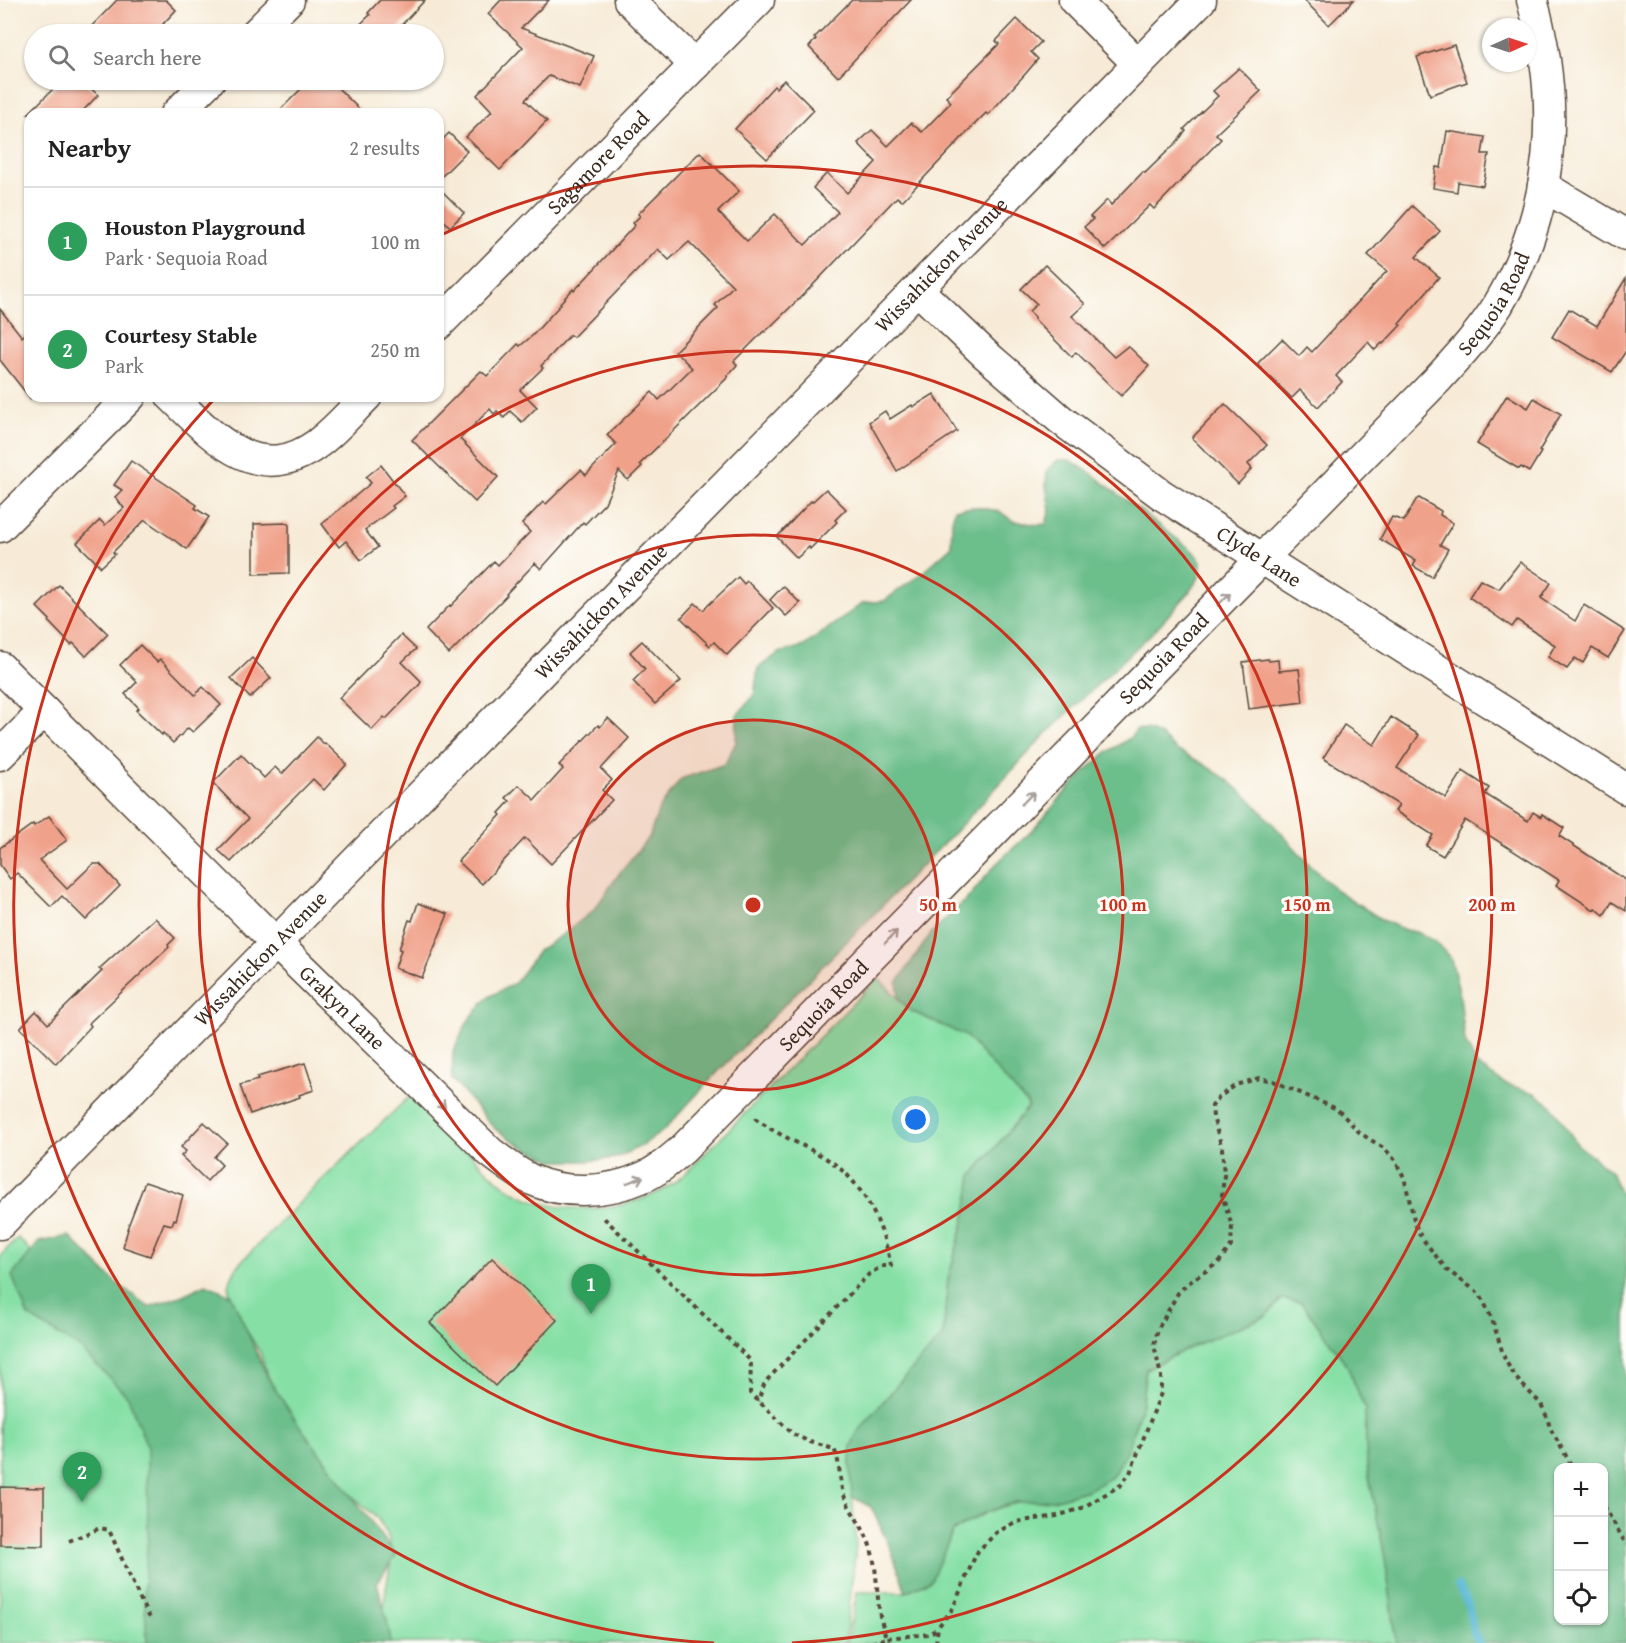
<!DOCTYPE html>
<html lang="en">
<head>
<meta charset="utf-8">
<style>
  body { margin:0; font-family:"Gentium Book Plus",serif; background:#f2f2f2; color:#222 }
  .controls { position:absolute; right:18px; bottom:18px; display:grid; overflow:hidden; border-radius:12px; box-shadow:0 2px 4px #0004 }
  .controls button { width:54px; height:54px; display:grid; place-items:center; padding:0; border:0; border-bottom:2px solid #e0e0e0; background:#fff; color:#222; font:30px sans-serif }
  .compass { position:absolute; left:1482px; top:18px; width:54px; height:54px; border-radius:50%; background:#fff; box-shadow:0 2px 4px #0004; rotate:87deg }
  .you { position:absolute; left:916px; top:1120px; width:21px; height:21px; margin:-15px; border:4px solid #fff; border-radius:50%; background:#1a73e8; box-shadow:0 0 0 9px #1a73e833 }
  .badge { display:grid; place-items:center; width:39px; height:39px; border-radius:50%; background:#ea580c; color:#fff; font-size:20px; font-weight:700 }
  .pin { position:absolute; translate:-50% -50px; filter:drop-shadow(0 2px 3px #0008) }
  .pin::after { content:''; position:absolute; top:32px; width:21px; height:18px; background:inherit; clip-path:polygon(0 0,100% 0,50% 100%) }
  .list { margin:0; padding:0; list-style:none }
  h2 { display:flex; justify-content:space-between; align-items:center; height:78px; margin:0; padding:0 24px; font-size:26px }
  h2 small { font-size:20px; font-weight:400; color:#767676 }
  .list li { display:grid; grid-template-columns:39px 1fr auto; gap:18px; align-items:center; box-sizing:border-box; height:108px; padding:0 24px; border-top:2px solid #e0e0e0 }
  .list b { display:block; font-size:22px; white-space:nowrap }
  .list p { margin:0; font-size:20px; white-space:nowrap; color:#767676 }
  .list em { font-size:20px; font-style:normal; color:#767676 }
  .icon { flex:none; width:33px; height:33px; fill:none; stroke:currentColor; stroke-width:2; stroke-linecap:round; stroke-linejoin:round }
  .map { position:relative; flex:none; width:1626px; height:1643px; overflow:hidden }
  .search { position:absolute; background:#fff; box-shadow:0 2px 4px #0004; left:24px; top:24px; width:420px; height:66px; display:flex; align-items:center; gap:15px; box-sizing:border-box; padding:0 21px; border-radius:33px; color:#767676; font-size:22px }
  .panel { position:absolute; background:#fff; box-shadow:0 2px 4px #0004; left:24px; top:108px; width:420px; height:294px; border-radius:18px }
  .map>svg:first-child { display:block }
</style>
</head>
<body>
<div class="map">
<svg width="1626" height="1643" viewBox="0 0 1626 1643">
  <rect width="100%" height="100%" fill="#fdfcf7"/>
  <filter id="ink" filterUnits="userSpaceOnUse"><feTurbulence type="fractalNoise" baseFrequency=".0167" numOctaves="2"/><feDisplacementMap in="SourceGraphic" scale="12" xChannelSelector="R" yChannelSelector="G"/><feConvolveMatrix kernelMatrix="1 2 1 2 8 2 1 2 1" color-interpolation-filters="sRGB"/></filter>
  <filter id="wash" filterUnits="userSpaceOnUse"><feTurbulence type="fractalNoise" baseFrequency=".008" numOctaves="4" result="noise"/><feDisplacementMap in="SourceGraphic" scale="24" xChannelSelector="R" yChannelSelector="G"/><feGaussianBlur stdDeviation="1.35" result="paint"/><feColorMatrix in="noise" values="0 0 0 0 0 0 0 0 0 0 0 0 0 0 0 0 0 1.4 0 .05"/><feComposite in="paint" operator="in"/></filter>
  <g filter="url(#wash)">
    <rect width="100%" height="100%" fill="#f7ebd7"/>
    <g fill="#86e0a6" stroke="#608562" stroke-width="1.5">
      <path d="M 878,978 L 911,1011 L 966,1036 L 1029,1106 L 972,1176 L 966,1214 L 948,1279 L 943,1336 L 899,1383 L 857,1433 L 851,1447 L 850,1466 L 856,1546 L 845,1643 L 380,1643 L 386,1588 L 392,1555 L 388,1535 L 378,1519 L 350,1494 L 282,1406 L 267,1374 L 260,1352 L 233,1309 L 228,1285 L 237,1266 L 321,1181 L 410,1096 C 429,1113 446,1130 464,1147 C 477,1160 489,1174 504,1185 C 547,1216 613,1214 659,1192 C 672,1186 682,1177 692,1167 Z"/>
      <polygon points="18,1238 142,1361 188,1643 0,1643 0,1256"/>
      <polygon points="1282,1299 1301,1302 1347,1365 1365,1409 1367,1466 1385,1558 1397,1643 847,1643 857,1592 906,1592 931,1580 953,1531 985,1513 1016,1502 1053,1500 1088,1490 1112,1477 1141,1408 1146,1369 1193,1346 1266,1316"/>
    </g>
    <g fill="#6cbe8b" stroke="#547454" stroke-width="1.5" fill-rule="evenodd">
      <polygon points="1058,460 1070,460 1092,474 1193,551 1201,562 1200,576 1188,594 1154,631 1047,733 953,834 714,1076 663,1131 641,1146 616,1158 587,1161 553,1161 522,1146 495,1129 452,1079 453,1052 468,1021 487,998 515,983 539,950 561,936 594,910 621,871 649,837 659,809 681,779 725,764 736,742 737,715 754,696 758,668 779,653 804,646 863,603 884,601 922,573 951,547 952,520 955,509 975,507 999,511 1013,521 1038,525 1046,524 1050,510 1046,486 1047,470"/>
      <path d="M 1137,729 L 1147,730 L 1161,736 L 1176,750 L 1200,762 L 1228,780 L 1252,801 L 1310,865 L 1335,889 L 1382,920 L 1405,930 L 1416,932 L 1436,942 L 1451,959 L 1460,996 L 1465,1042 L 1477,1065 L 1503,1083 L 1534,1093 L 1552,1106 L 1577,1144 L 1611,1172 L 1626,1208 L 1626,1643 L 1397,1643 L 1385,1558 L 1367,1466 L 1365,1409 L 1347,1365 L 1301,1302 L 1282,1299 L 1266,1316 L 1193,1346 L 1146,1369 L 1141,1408 L 1126,1454 L 1112,1477 L 1088,1490 L 1053,1500 L 1016,1502 L 984,1513 L 953,1531 L 931,1580 L 906,1592 L 892,1552 L 871,1507 L 852,1497 L 850,1466 L 851,1447 L 857,1433 L 899,1383 L 943,1336 L 948,1279 L 966,1214 L 972,1176 L 1029,1106 L 966,1036 L 911,1011 L 899,999 L 897,983 L 932,932 L 969,897 L 996,864 L 1034,829 L 1069,788 L 1091,766 L 1106,753 L 1130,738 ZM 1558,1468 L 1604,1468 L 1604,1620 L 1558,1620 Z"/>
      <polygon points="69,1236 115,1282 149,1307 183,1295 206,1284 231,1295 268,1378 296,1421 396,1555 377,1583 389,1629 391,1643 147,1643 144,1588 148,1537 147,1447 128,1397 80,1348 28,1316 12,1276 39,1242"/>
    </g>
    <g fill="none" stroke-linecap="round" stroke-linejoin="round">
      <polyline stroke="#56b8d4" stroke-width="8" points="1458,1586 1468,1604 1473,1631 1479,1643"/>
    </g>
    <g id="blocks">
      <g fill="#f0a18a">
        <polygon points="117,0 166,0 176,10 163,24 176,34 84,34"/>
        <polygon points="380,0 425,0 393,34 350,34 370,15 368,13"/>
        <polygon points="501,0 549,0 521,28 594,56 580,88 549,76 525,100 547,121 500,170 466,137 492,111 477,95 523,47 488,14"/>
        <polygon points="852,0 911,0 838,77 809,47 816,39 814,38"/>
        <polygon points="1304,0 1354,0 1329,25"/>
        <polygon points="1017,19 1041,42 1031,52 1038,59 1027,72 988,115 986,113 975,124 902,201 897,197 812,286 765,332 764,331 734,361 737,365 727,376 728,377 640,464 642,466 628,480 619,471 605,503 585,524 583,522 541,569 535,563 506,594 507,595 449,654 426,630 450,605 451,606 494,561 498,565 530,532 522,524 543,502 546,504 581,470 586,475 616,444 607,435 652,392 659,400 692,368 675,351 718,308 715,305 733,286 689,242 669,260 658,249 573,337 570,335 541,366 543,368 520,390 537,407 522,422 510,411 504,418 497,411 494,414 490,409 460,439 498,477 475,502 412,440 481,371 487,376 518,344 520,346 532,336 561,304 560,303 573,289 574,291 635,225 633,223 640,216 638,214 700,152 739,191 718,212 747,241 775,214 805,245 838,212 813,188 827,173 847,193 876,162 858,143 872,130 888,146 911,123 922,132 951,102 946,97 999,44 996,41"/>
        <polygon points="1454,45 1467,82 1430,95 1417,57"/>
        <polygon points="1239,68 1261,91 1216,134 1221,139 1154,209 1150,205 1105,249 1084,227 1093,219 1090,217 1107,200 1111,205 1143,172 1145,173 1176,143 1186,131 1184,129 1218,96 1213,91"/>
        <polygon points="62,80 82,80 98,95 80,114 28,114"/>
        <polygon points="310,80 330,80 364,114 276,114"/>
        <polygon points="784,80 814,110 767,159 735,129 774,86 776,88"/>
        <polygon points="1447,131 1485,137 1482,154 1489,154 1483,186 1458,182 1457,192 1433,188 1436,167 1441,168"/>
        <polygon points="449,133 467,151 438,180 438,144"/>
        <polygon points="438,187 464,213 450,227 438,214"/>
        <polygon points="1412,206 1440,231 1416,257 1439,277 1399,324 1401,325 1383,344 1382,343 1375,350 1368,342 1336,376 1342,382 1318,407 1300,390 1292,398 1257,364 1282,339 1299,356 1307,347 1312,352 1387,271 1368,255"/>
        <polygon points="1045,265 1085,304 1072,316 1114,357 1128,346 1149,366 1121,396 1076,352 1072,357 1034,319 1035,317 1029,311 1037,304 1021,289"/>
        <polygon points="1626,278 1626,351 1612,372 1552,337 1569,309 1597,326"/>
        <polygon points="0,309 22,337 30,330 30,398 0,360"/>
        <polygon points="934,394 957,431 897,471 869,422 885,411 890,419 912,405 913,407"/>
        <polygon points="1507,395 1528,408 1534,398 1561,414 1539,451 1541,452 1529,472 1521,467 1519,469 1477,444"/>
        <polygon points="1225,404 1267,445 1248,464 1252,469 1238,484 1192,438"/>
        <polygon points="131,461 197,505 195,508 209,517 187,549 145,520 113,552 115,554 101,567 77,543 100,520 105,525 124,508 115,497 122,490 114,485"/>
        <polygon points="381,465 405,496 392,506 394,508 365,530 378,547 361,560 346,541 339,547 322,524 371,483 366,477"/>
        <polygon points="826,489 846,509 835,520 837,522 810,549 809,547 797,558 777,537 811,501 812,502"/>
        <polygon points="1419,498 1441,511 1440,515 1453,523 1440,545 1448,549 1432,577 1413,566 1416,561 1380,539 1392,517 1404,521 1416,500"/>
        <polygon points="287,523 289,525 289,573 254,574 254,524"/>
        <polygon points="1520,562 1551,583 1541,598 1575,621 1584,605 1625,631 1608,658 1592,648 1583,663 1575,658 1567,669 1548,657 1555,645 1517,620 1512,627 1469,597 1480,580 1499,589"/>
        <polygon points="738,577 744,584 747,581 773,608 727,655 714,642 710,646 681,618 695,603 703,610"/>
        <polygon points="59,585 108,634 86,656 73,643 71,645 49,622 50,620 37,607"/>
        <polygon points="783,586 800,603 786,616 770,600"/>
        <polygon points="401,635 416,649 402,662 421,681 420,684 386,719 384,717 372,730 339,698"/>
        <polygon points="642,641 681,681 655,704 633,681 645,669 630,652"/>
        <polygon points="140,645 157,662 160,659 195,695 203,687 221,705 193,732 188,728 173,743 163,733 162,735 136,710 139,708 125,694 137,682 120,665"/>
        <polygon points="252,658 271,678 250,698 231,678"/>
        <polygon points="1268,659 1269,661 1278,660 1279,671 1299,669 1303,702 1249,709 1243,662"/>
        <polygon points="1391,717 1419,735 1397,768 1446,798 1463,771 1489,788 1485,794 1528,821 1533,812 1541,817 1542,814 1564,828 1559,836 1626,880 1626,911 1612,902 1604,915 1595,908 1594,910 1556,885 1559,880 1465,820 1443,856 1426,846 1433,835 1395,811 1399,805 1323,758 1344,725 1374,745"/>
        <polygon points="608,718 629,738 601,769 612,780 602,790 612,800 551,864 525,838 482,884 458,861 501,815 499,813 510,801 506,798 519,785 535,800 563,769 559,765 598,725 600,727"/>
        <polygon points="317,737 324,744 325,743 347,764 324,790 313,779 231,862 218,850 248,819 213,783 241,754 264,778 275,767 282,774"/>
        <polygon points="49,816 67,840 39,860 67,889 93,864 100,864 120,886 86,920 62,896 51,907 17,873 10,879 0,865 0,848 33,824 34,826"/>
        <polygon points="418,903 448,914 422,978 395,968 401,950 399,949 409,920 412,921"/>
        <polygon points="155,918 175,938 168,945 169,947 89,1023 91,1026 56,1064 20,1028 36,1011 48,1024 102,971 99,969"/>
        <polygon points="305,1063 314,1090 299,1095 300,1097 250,1114 240,1085 258,1080 257,1077"/>
        <polygon points="204,1122 227,1143 214,1157 222,1165 207,1181 181,1156 186,1151 181,1147"/>
        <polygon points="145,1182 183,1195 176,1220 174,1219 172,1225 164,1223 150,1256 123,1247 128,1229 127,1229"/>
        <polygon points="492,1258 557,1320 495,1386 430,1323"/>
        <polygon points="0,1487 44,1488 44,1546 0,1545"/>
      </g>
    </g>
  </g>
  <g filter="url(#ink)">
    <use href="#blocks" fill-opacity="0" stroke="#57473a" stroke-width="1.5"/>
    <g fill="none" stroke-linecap="round" stroke-linejoin="round">
      <g stroke="#57473a" stroke-width="33">
        <g id="minor">
          <polyline points="629,0 695,65"/>
          <polyline points="1074,0 1138,64"/>
          <polyline points="255,34 289,0"/>
          <polyline points="176,114 210,80"/>
          <polyline points="1543,186 1626,235"/>
          <path id="s1" d="M 918,290 L 985,354 L 1061,420 L 1162,495 L 1626,789"/>
          <path id="s2" d="M 438,325 L 759,0"/>
          <path d="M 171,396 C 211,435 257,488 317,444 C 335,431 351,412 367,396"/>
          <polyline points="0,527 131,396"/>
          <path id="s3" d="M 0,667 L 276,943 L 490,1152 C 503,1162 517,1173 532,1180 C 565,1195 609,1192 641,1178 C 657,1172 670,1160 683,1149 L 1437,380 C 1459,356 1481,332 1498,305 C 1554,211 1562,104 1532,0"/>
          <polyline points="0,755 44,711"/>
          <path id="s4" d="M 0,1224 L 1201,0"/>
        </g>
      </g>
      <g stroke="#57473a" stroke-width="4" stroke-dasharray="4.5 4.5" stroke-linecap="butt">
        <path d="M 755,1118 C 778,1136 803,1144 827,1159 C 864,1182 883,1225 891,1266 L 883,1266 L 870,1273 L 765,1382 L 758,1401"/>
        <path d="M 604,1218 L 751,1361 L 750,1393 L 793,1434 L 810,1442 L 834,1449 C 840,1461 839,1475 842,1489 C 847,1508 860,1521 867,1538 C 878,1563 876,1590 880,1616 C 882,1623 884,1631 886,1638 L 929,1634 L 938,1628"/>
        <polyline points="1604,1506 1626,1544"/>
        <polyline points="69,1541 100,1528 109,1530 144,1608 152,1621"/>
        <polyline points="872,1643 886,1638 888,1643"/>
        <polyline points="936,1643 938,1627 953,1608 973,1561 978,1551 996,1533 1015,1522 1057,1516 1082,1508 1121,1485 1130,1473 1161,1393 1161,1376 1154,1345 1158,1329 1178,1293 1187,1284 1219,1262 1231,1246 1232,1226 1222,1195 1224,1175 1222,1148 1213,1117 1212,1106 1219,1097 1236,1085 1259,1078 1273,1081 1337,1109 1360,1133 1385,1149 1394,1159 1404,1177 1415,1224 1421,1237 1447,1270 1476,1291 1482,1298 1492,1319 1505,1360 1516,1378 1541,1404 1547,1417 1550,1428 1573,1468"/>
      </g>
      <use href="#minor" stroke="#fff" stroke-width="30"/>
    </g>
    <defs><path id="oneway-shaft" d="M-6 0H5M1.5-3L5.5 0L1.5 3" fill="none" stroke-width="1.6" stroke-linecap="round" stroke-linejoin="round" transform="scale(1.5)"/></defs>
    <g stroke="#a79f9a">
      <use href="#oneway-shaft" transform="translate(1224 599) rotate(-46)"/>
      <use href="#oneway-shaft" transform="translate(1028 798) rotate(-45)"/>
      <use href="#oneway-shaft" transform="translate(891 937) rotate(-46)"/>
      <use href="#oneway-shaft" transform="translate(439 1102) rotate(44)"/>
      <use href="#oneway-shaft" transform="translate(635 1180) rotate(-20)"/>
    </g>
  </g>
  <circle cx="753" cy="905" r="185" fill="#c8321e" fill-opacity=".12"/>
  <g fill="none" stroke="#c8321e" stroke-width="3">
    <circle cx="753" cy="905" r="185"/>
    <circle cx="753" cy="905" r="370"/>
    <circle cx="753" cy="905" r="554"/>
    <path d="M714 1643A739 739 0 0 1 217 396M441 235A739 739 0 1 1 792 1643"/>
  </g>
  <g text-anchor="middle" stroke-width="6" stroke-linejoin="round" paint-order="stroke">
    <g font-size="21" fill="#3b2a1e" stroke="#fdfcf7">
      <text dy="7" stroke="none"><textPath href="#s2" startOffset="228">Sagamore Road</textPath></text>
      <text dy="7" stroke="none"><textPath href="#s4" startOffset="1344">Wissahickon Avenue</textPath></text>
      <text dy="7" stroke="none"><textPath href="#s3" startOffset="2076">Sequoia Road</textPath></text>
      <text dy="7" stroke="none"><textPath href="#s1" startOffset="434">Clyde Lane</textPath></text>
      <text dy="7" stroke="none"><textPath href="#s4" startOffset="858">Wissahickon Avenue</textPath></text>
      <text dy="7" stroke="none"><textPath href="#s3" startOffset="1590">Sequoia Road</textPath></text>
      <text dy="7" stroke="none"><textPath href="#s4" startOffset="372">Wissahickon Avenue</textPath></text>
      <text dy="7" stroke="none"><textPath href="#s3" startOffset="1104">Sequoia Road</textPath></text>
      <text dy="7" stroke="none"><textPath href="#s3" startOffset="483">Grakyn Lane</textPath></text>
    </g>
  </g>
  <circle cx="753" cy="905" r="9" fill="#c8321e" stroke="#fdfcf7" stroke-width="3"/>
  <g font-size="18" text-anchor="middle" font-weight="bold" fill="#c8321e" stroke="#fdfcf7" stroke-width="6" stroke-linejoin="round" paint-order="stroke">
    <text x="938" y="911">50 m</text>
    <text x="1123" y="911">100 m</text>
    <text x="1307" y="911">150 m</text>
    <text x="1492" y="911">200 m</text>
  </g>
</svg>
<div class="controls">
<button>+</button>
<button>−</button>
<button><svg class="icon" aria-label="locate" viewBox="0 0 24 24"><circle cx="12" cy="12" r="6"/><path d="M12 2v4M12 18v4M2 12h4M18 12h4"/></svg></button>
</div>
<svg class="compass" viewBox="-18 -18 36 36"><path d="M0-13l5 13h-10z" fill="#e53935"/><path d="M0 13l5-13h-10z" fill="#767676"/></svg>
<div class="you"></div>
<div class="pin badge" style="left:591px;top:1314px;background:#2e9e5b">1</div>
<div class="pin badge" style="left:82px;top:1502px;background:#2e9e5b">2</div>
<div class="search"><svg class="icon" aria-label="search" viewBox="0 0 24 24"><circle cx="10" cy="10" r="6"/><path d="M15 15l6 6"/></svg>Search here</div>
<section class="panel">
<h2>Nearby<small>2 results</small></h2>
<ul class="list">
<li><span class="badge" style="background:#2e9e5b">1</span><div><b>Houston Playground</b><p>Park · Sequoia Road</p></div><em>100 m</em></li>
<li><span class="badge" style="background:#2e9e5b">2</span><div><b>Courtesy Stable</b><p>Park</p></div><em>250 m</em></li>
</ul>
</section>
</div>
</body>
</html>
